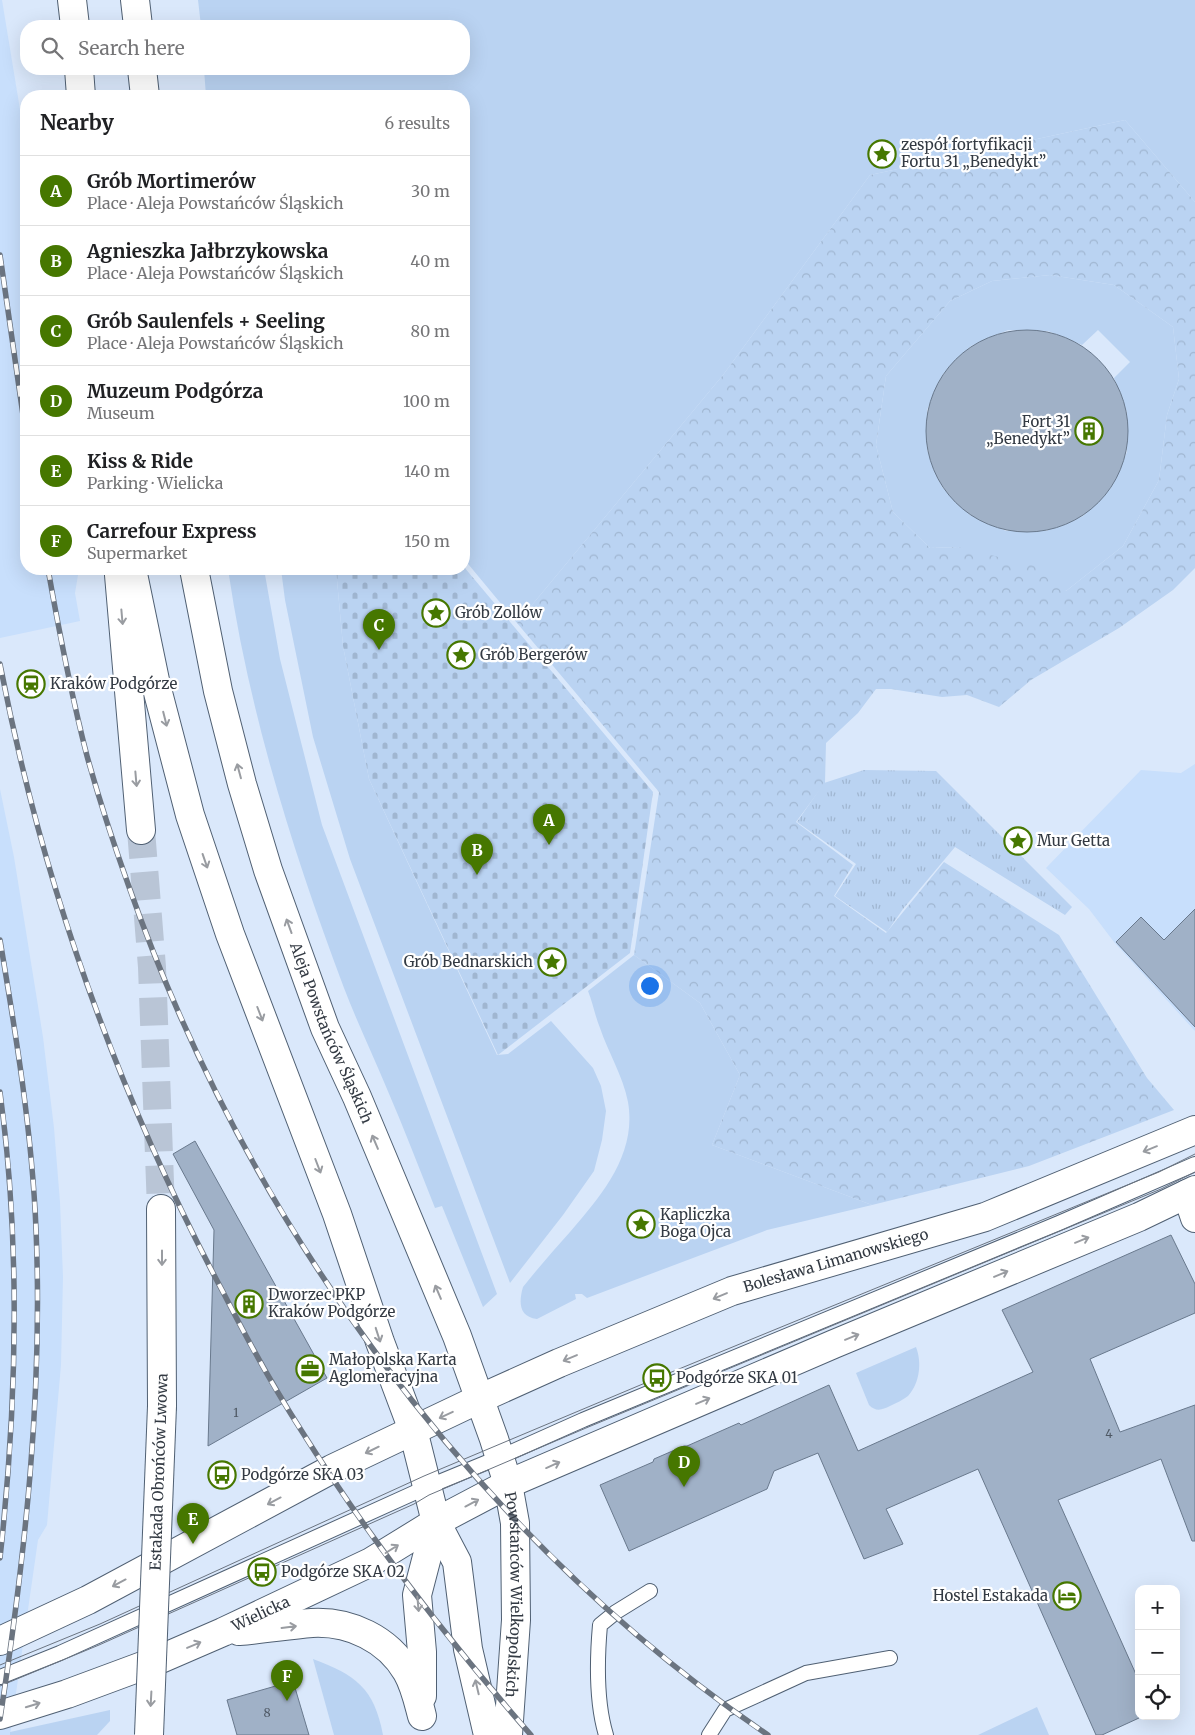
<!DOCTYPE html>
<html lang="en">
<head>
<meta charset="utf-8">
<style>
  body { margin:0; font-family:Merriweather,serif; background:#f2f2f2; color:#202124 }
  .controls { position:absolute; right:15px; bottom:15px; display:grid; overflow:hidden; border-radius:10px; box-shadow:0 5px 20px #0002 }
  .controls button { width:45px; height:45px; display:grid; place-items:center; padding:0; border:0; border-bottom:1px solid #e0e0e0; background:#fff; color:#202124; font:25px sans-serif }
  .you { position:absolute; left:649px; top:985px; width:18px; height:18px; margin:-12px; border:4px solid #fff; border-radius:50%; background:#1a73e8; box-shadow:0 0 0 8px #1a73e833 }
  .badge { display:grid; place-items:center; width:32px; height:32px; border-radius:50%; background:#467700; color:#fff; font-size:16px; font-weight:700 }
  .pin { position:absolute; translate:-50% -41px; filter:drop-shadow(0 1px 2px #0008) }
  .pin::after { content:''; position:absolute; top:26px; width:18px; height:15px; background:inherit; clip-path:polygon(0 0,100% 0,50% 100%) }
  .list { margin:0; padding:0; list-style:none }
  h2 { display:flex; justify-content:space-between; align-items:center; height:65px; margin:0; padding:0 20px; font-size:21px }
  h2 small { font-size:16px; font-weight:400; color:#757577 }
  .list li { display:grid; grid-template-columns:32px 1fr auto; gap:15px; align-items:center; box-sizing:border-box; height:70px; padding:0 20px; border-top:1px solid #e0e0e0 }
  .list b { display:block; font-size:19px; white-space:nowrap }
  .list p { margin:0; font-size:16px; white-space:nowrap; color:#757577 }
  .list em { font-size:16px; font-style:normal; color:#757577 }
  .icon { flex:none; width:28px; height:28px; fill:none; stroke:currentColor; stroke-width:2; stroke-linecap:round; stroke-linejoin:round }
  .map { position:relative; flex:none; width:1195px; height:1735px; overflow:hidden }
  .search { position:absolute; background:#fff; box-shadow:0 5px 20px #0002; left:20px; top:20px; width:450px; height:55px; display:flex; align-items:center; gap:12px; box-sizing:border-box; padding:0 18px; border-radius:20px; color:#757577; font-size:19px }
  .panel { position:absolute; background:#fff; box-shadow:0 5px 20px #0002; left:20px; top:90px; width:450px; height:485px; border-radius:20px }
  .map>svg:first-child { display:block }
</style>
</head>
<body>
<div class="map">
<svg width="1195" height="1735" viewBox="0 0 1195 1735">
  <defs>
    <pattern id="forest-crowns" width="20" height="18" patternUnits="userSpaceOnUse" patternTransform="scale(1.25)"><rect width="20" height="18" fill="#bad3f2"/><path d="M2 6a3 3 0 1 1 6 0M12 15a3 3 0 1 1 6 0" fill="none" stroke="#a0b6d1"/></pattern>
    <pattern id="cemetery-stones" width="16" height="16" patternUnits="userSpaceOnUse" patternTransform="scale(1.25)"><rect width="16" height="16" fill="#bad3f2"/><path d="M2 7V4a2 2 0 0 1 4 0v3zM10 15v-3a2 2 0 0 1 4 0v3z" fill="#a0b6d1"/></pattern>
    <pattern id="park-tufts" width="24" height="20" patternUnits="userSpaceOnUse" patternTransform="scale(1.25)"><rect width="24" height="20" fill="#bad3f2"/><path d="M3 7l-1-3M5 7V3M7 7l1-3M15 17l-1-3M17 17v-4M19 17l1-3" fill="none" stroke="#a0b6d1"/></pattern>
  </defs>
  <rect width="100%" height="100%" fill="#dae8fb"/>
  <g fill="#c8dffc">
    <polygon points="0,0 2,0 26,146 26,569 79,569 75,593 80,621 0,638"/>
    <polygon points="1195,764 1195,1031 1114,942 1089,909 1046,868 1141,770 1181,773"/>
    <polygon points="0,789 14,857 43,1037 54,1128 60,1202 63,1277 61,1365 47,1525 38,1540 10,1735 0,1735"/>
  </g>
  <g fill="#bad3f2" fill-rule="evenodd">
    <polygon points="198,0 1195,0 1195,202 1125,120 870,175 723,375 517,623 464,559 464,96 206,96 204,69 464,69 464,26 201,26"/>
    <path d="M 1050,275 L 1114,285 L 1173,327 L 1179,379 L 1167,415 L 1159,480 L 1123,546 L 1066,591 L 958,547 L 930,548 L 893,512 L 876,445 L 886,376 L 950,301 L 992,281 ZM 1008,330 L 1048,331 L 1082,345 L 1098,330 L 1130,362 L 1114,378 L 1127,412 L 1127,452 L 1111,488 L 1083,516 L 1046,531 L 1006,531 L 970,515 L 942,487 L 927,450 L 927,410 L 943,374 L 971,346 Z"/>
    <path d="M 228,569 L 264,569 L 280,659 L 322,825 L 497,1294 L 483,1307 L 442,1206 L 435,1208 C 419,1168 404,1128 387,1089 C 373,1055 357,1022 344,988 C 293,852 249,713 228,569 Z"/>
    <polygon points="281,569 336,569 343,646 369,779 497,1055 508,1054 551,1021 593,1068 601,1086 606,1111 602,1140 594,1171 563,1215 510,1283 350,859 313,737 285,600"/>
    <path d="M 634,955 L 700,1003 L 740,1075 L 712,1145 L 872,1205 L 767,1230 L 587,1298 L 582,1294 L 575,1294 L 576,1299 L 537,1319 C 518,1317 519,1301 523,1287 C 538,1268 554,1250 570,1232 C 602,1195 637,1154 628,1102 C 623,1076 608,1052 600,1028 C 595,1016 593,1003 588,991 Z"/>
    <path d="M 916,1347 C 922,1362 920,1383 908,1396 C 903,1400 896,1403 890,1406 C 882,1410 876,1412 869,1405 L 856,1373 Z"/>
    <path d="M 313,1659 C 356,1675 374,1688 383,1735 L 334,1735 Z"/>
    <polygon points="1037,1707 1049,1735 978,1735"/>
    <polygon points="110,1710 110,1721 97,1735 10,1735 10,1732"/>
  </g>
  <path fill="url(#forest-crowns)" fill-rule="evenodd" d="M 1125,120 L 1195,202 L 1195,568 L 1173,590 L 1119,628 L 1031,680 L 999,707 L 967,695 L 942,697 L 891,689 L 876,689 L 858,713 L 826,743 L 825,783 L 796,822 L 853,865 L 834,896 L 886,933 L 944,862 L 1059,935 L 1147,1078 L 1174,1110 L 1029,1166 L 872,1205 L 712,1145 L 740,1075 L 700,1003 L 634,955 L 659,792 L 517,623 L 723,375 L 870,175 ZM 1050,275 L 1114,285 L 1173,327 L 1179,379 L 1167,415 L 1159,480 L 1123,546 L 1066,591 L 1047,569 L 958,547 L 930,548 L 893,512 L 876,445 L 886,376 L 950,301 L 992,281 Z"/>
  <polygon fill="url(#cemetery-stones)" points="464,567 653,792 630,953 498,1055 369,779 343,646 336,569 464,569"/>
  <polygon fill="url(#park-tufts)" points="864,770 936,771 1072,907 1065,915 955,847 903,909 887,932 835,896 856,864 797,822 824,783"/>
  <g fill="#a0b1c7" stroke="#69798d">
    <circle cx="1027" cy="431" r="101"/>
    <polygon points="1195,909 1195,1027 1116,942 1141,917 1164,940"/>
    <polygon points="195,1141 327,1378 208,1446 214,1230 173,1154"/>
    <polygon points="1171,1235 1195,1284 1195,1313 1090,1359 1120,1432 1195,1405 1195,1541 1192,1541 1161,1459 1058,1500 1139,1681 1139,1718 1102,1735 1096,1735 978,1469 886,1509 903,1544 864,1559 818,1453 774,1471 767,1489 629,1551 600,1485 653,1462 654,1459 684,1446 687,1446 739,1423 741,1425 829,1385 858,1451 1033,1372 1002,1310"/>
    <polygon points="293,1681 309,1735 237,1735 227,1700"/>
  </g>
  <g fill="none" stroke-linecap="round" stroke-linejoin="round">
    <polyline stroke="#b9c5d6" stroke-width="28" stroke-dasharray="28 14" stroke-linecap="butt" points="141,830 152,967 161,1209"/>
    <g stroke="#506073" stroke-width="16">
      <g id="lane">
        <polyline points="0,1677 60,1653 427,1487 500,1457 583,1420 1059,1223 1195,1164"/>
        <path d="M 606,1735 C 596,1702 597,1659 600,1625 L 616,1612 L 650,1591"/>
        <polyline points="709,1735 725,1710 806,1673 890,1658"/>
      </g>
    </g>
    <g stroke="#506073" stroke-width="30">
      <polyline id="street" points="1187,1194 1195,1218"/>
    </g>
    <g stroke="#506073" stroke-width="30">
      <g id="secondary">
        <polyline points="72,0 75,26"/>
        <polyline points="135,0 138,26"/>
        <polyline points="79,69 81,96"/>
        <polyline points="142,69 145,96"/>
        <polyline points="132,569 156,685 190,815 230,934 337,1214 380,1342 413,1430 436,1522 457,1562 468,1649 488,1735"/>
        <path id="s1" d="M 194,569 L 218,691 L 242,784 L 268,870 L 325,1028 L 357,1097 L 457,1336 L 494,1439 L 508,1484 L 515,1523 L 516,1620 L 508,1735"/>
        <polyline points="119,575 141,830"/>
        <polyline points="161,1209 162,1406"/>
        <path d="M 239,1631 C 264,1629 288,1625 312,1623 C 350,1621 388,1639 407,1672 C 415,1686 418,1701 422,1716"/>
        <path id="s2" d="M 0,1641 L 88,1600 L 332,1469 L 479,1399 L 559,1363 L 732,1291 L 985,1217 L 1195,1130"/>
        <polyline points="422,1696 422,1652 417,1595 436,1522"/>
        <path id="s3" d="M 0,1715 L 67,1694 L 156,1661 L 223,1632 L 371,1562 L 436,1522 L 508,1484 L 834,1344 L 1139,1217 L 1195,1190"/>
      </g>
    </g>
    <use href="#lane" stroke="#fff" stroke-width="14"/>
    <use href="#street" stroke="#fff" stroke-width="28"/>
    <use href="#secondary" stroke="#fff" stroke-width="28"/>
    <g stroke="#6b7480" stroke-width="1">
      <polyline points="0,1665 100,1624 424,1476 657,1378 1159,1172 1195,1154"/>
      <polyline points="0,1686 99,1645 414,1504 429,1495 586,1428 1161,1189 1195,1172"/>
    </g>
    <g stroke="#6b7480" stroke-width="5.5">
      <g id="rail">
        <polyline points="0,255 26,436"/>
        <path d="M 48,569 C 59,631 71,694 87,756 C 99,799 113,842 128,884 C 245,1219 472,1534 768,1735"/>
        <path d="M 0,664 C 42,883 118,1095 223,1292 C 247,1339 272,1385 301,1430 C 369,1538 447,1639 531,1735"/>
        <path d="M 0,940 C 16,1035 32,1132 36,1229 C 43,1395 25,1556 0,1719"/>
        <path d="M 0,1092 C 21,1246 17,1404 0,1558"/>
      </g>
    </g>
    <use href="#rail" stroke="#fff" stroke-width="4" stroke-dasharray="11" stroke-linecap="butt"/>
    <g stroke="#506073" stroke-width="30" stroke-linecap="butt">
      <polyline id="secondary-bridge" points="149,1735 162,1406"/>
    </g>
    <use href="#secondary-bridge" stroke="#fff" stroke-width="28"/>
  </g>
  <defs><path id="oneway-shaft" d="M-6 0H5M1.5-3L5.5 0L1.5 3" fill="none" stroke-width="1.6" stroke-linecap="round" stroke-linejoin="round" transform="scale(1.25)"/></defs>
  <g stroke="#999ca1">
    <use href="#oneway-shaft" transform="translate(122 617) rotate(85)"/>
    <use href="#oneway-shaft" transform="translate(165 719) rotate(76)"/>
    <use href="#oneway-shaft" transform="translate(239 771) rotate(-105)"/>
    <use href="#oneway-shaft" transform="translate(136 779) rotate(85)"/>
    <use href="#oneway-shaft" transform="translate(205 861) rotate(71)"/>
    <use href="#oneway-shaft" transform="translate(289 926) rotate(-110)"/>
    <use href="#oneway-shaft" transform="translate(260 1014) rotate(69)"/>
    <use href="#oneway-shaft" transform="translate(375 1142) rotate(-113)"/>
    <use href="#oneway-shaft" transform="translate(1150 1149) rotate(158)"/>
    <use href="#oneway-shaft" transform="translate(318 1166) rotate(69)"/>
    <use href="#oneway-shaft" transform="translate(1082 1240) rotate(-22)"/>
    <use href="#oneway-shaft" transform="translate(162 1258) rotate(90)"/>
    <use href="#oneway-shaft" transform="translate(1001 1274) rotate(-23)"/>
    <use href="#oneway-shaft" transform="translate(438 1292) rotate(-113)"/>
    <use href="#oneway-shaft" transform="translate(720 1296) rotate(157)"/>
    <use href="#oneway-shaft" transform="translate(378 1335) rotate(72)"/>
    <use href="#oneway-shaft" transform="translate(852 1337) rotate(-22)"/>
    <use href="#oneway-shaft" transform="translate(570 1358) rotate(157)"/>
    <use href="#oneway-shaft" transform="translate(703 1401) rotate(-23)"/>
    <use href="#oneway-shaft" transform="translate(446 1415) rotate(155)"/>
    <use href="#oneway-shaft" transform="translate(372 1450) rotate(154)"/>
    <use href="#oneway-shaft" transform="translate(553 1465) rotate(-24)"/>
    <use href="#oneway-shaft" transform="translate(274 1501) rotate(152)"/>
    <use href="#oneway-shaft" transform="translate(472 1503) rotate(-28)"/>
    <use href="#oneway-shaft" transform="translate(392 1549) rotate(-32)"/>
    <use href="#oneway-shaft" transform="translate(119 1583) rotate(152)"/>
    <use href="#oneway-shaft" transform="translate(418 1604) rotate(85)"/>
    <use href="#oneway-shaft" transform="translate(289 1627) rotate(-7)"/>
    <use href="#oneway-shaft" transform="translate(194 1645) rotate(-23)"/>
    <use href="#oneway-shaft" transform="translate(477 1687) rotate(-103)"/>
    <use href="#oneway-shaft" transform="translate(151 1699) rotate(93)"/>
    <use href="#oneway-shaft" transform="translate(33 1705) rotate(-17)"/>
  </g>
  <defs>
    <g id="sight-ring" transform="scale(1.4375)"><circle r="9.5" fill="#fff" stroke="#467700" stroke-width="1.5"/><path d="M0-6L1.8-2.2L6-1.7L2.9 1.2L3.7 5.4L0 3.3L-3.7 5.4L-2.9 1.2L-6-1.7L-1.8-2.2Z" fill="#467700"/></g>
    <g id="building-ring" transform="scale(1.4375)"><circle r="9.5" fill="#fff" stroke="#467700" stroke-width="1.5"/><path d="M-4-6H4V6H1V3H-1V6H-4ZM-2.5-4.3h1.7v1.8h-1.7ZM.8-4.3h1.7v1.8H.8ZM-2.5-1h1.7V.8h-1.7ZM.8-1h1.7V.8H.8Z" fill="#467700"/></g>
    <g id="station-ring" transform="scale(1.4375)"><circle r="9.5" fill="#fff" stroke="#467700" stroke-width="1.5"/><path d="M-3-6H3Q5-6 5-4V2Q5 4 3 4L4.5 6H3L1.5 4h-3L-3 6H-4.5L-3 4Q-5 4-5 2V-4Q-5-6-3-6ZM-3.5-4v3h7v-3ZM-3.5 1v1.5H-2V1ZM2 1v1.5H3.5V1Z" fill="#467700"/></g>
    <g id="office-ring" transform="scale(1.4375)"><circle r="9.5" fill="#fff" stroke="#467700" stroke-width="1.5"/><path d="M-6-3h4V-5.5h4V-3h4V5H-6ZM-1-4.5V-3h2v-1.5ZM-6 0V1H6V0Z" fill="#467700"/></g>
    <g id="bus-ring" transform="scale(1.4375)"><circle r="9.5" fill="#fff" stroke="#467700" stroke-width="1.5"/><path d="M-5-6H5V4H4V6H2V4H-2V6H-4V4H-5ZM-3.5-4V0h7V-4ZM-3.5 1.2v1.5H-2V1.2ZM2 1.2v1.5H3.5V1.2Z" fill="#467700"/></g>
    <g id="hotel-ring" transform="scale(1.4375)"><circle r="9.5" fill="#fff" stroke="#467700" stroke-width="1.5"/><path d="M-6-4.5h1.5V1H6V5H4.5V3h-9V5H-6ZM-4 0a1.8 1.8 0 1 1 3.6 0ZM.5 0V-2.5h3Q6-2.5 6 0Z" fill="#467700"/></g>
  </defs>
  <g fill-rule="evenodd">
    <use href="#sight-ring" x="882" y="154"/>
    <use href="#building-ring" x="1089" y="431"/>
    <use href="#sight-ring" x="436" y="613"/>
    <use href="#sight-ring" x="461" y="655"/>
    <use href="#station-ring" x="31" y="684"/>
    <use href="#sight-ring" x="1018" y="841"/>
    <use href="#sight-ring" x="552" y="962"/>
    <use href="#sight-ring" x="641" y="1224"/>
    <use href="#building-ring" x="249" y="1304"/>
    <use href="#office-ring" x="310" y="1369"/>
    <use href="#bus-ring" x="657" y="1378"/>
    <use href="#bus-ring" x="222" y="1475"/>
    <use href="#bus-ring" x="262" y="1572"/>
    <use href="#hotel-ring" x="1067" y="1596"/>
  </g>
  <g text-anchor="middle" stroke-width="4.5" stroke-linejoin="round" paint-order="stroke">
    <g font-size="12" fill="#4e5864">
      <text x="236" y="1417">1</text>
      <text x="1109" y="1438">4</text>
      <text x="267" y="1717">8</text>
    </g>
    <g font-size="15" fill="#333a43" stroke="#fff" text-anchor="start">
      <text x="901" y="150">zespół fortyfikacji<tspan x="901" dy="17">Fortu 31 „Benedykt”</tspan></text>
      <text x="1070" y="427" text-anchor="end">Fort 31<tspan x="1070" dy="17">„Benedykt”</tspan></text>
      <text x="455" y="618">Grób Zollów</text>
      <text x="480" y="660">Grób Bergerów</text>
      <text x="50" y="689">Kraków Podgórze</text>
      <text x="1037" y="846">Mur Getta</text>
      <text x="533" y="967" text-anchor="end">Grób Bednarskich</text>
      <text x="660" y="1220">Kapliczka<tspan x="660" dy="17">Boga Ojca</tspan></text>
      <text x="268" y="1300">Dworzec PKP<tspan x="268" dy="17">Kraków Podgórze</tspan></text>
      <text x="329" y="1365">Małopolska Karta<tspan x="329" dy="17">Aglomeracyjna</tspan></text>
      <text x="676" y="1383">Podgórze SKA 01</text>
      <text x="241" y="1480">Podgórze SKA 03</text>
      <text x="281" y="1577">Podgórze SKA 02</text>
      <text x="1048" y="1601" text-anchor="end">Hostel Estakada</text>
    </g>
    <g font-size="15" fill="#333a43" stroke="#fff">
      <text dy="5" stroke="none"><textPath href="#s1" startOffset="485">Aleja Powstańców Śląskich</textPath></text>
      <text dy="5" stroke="none"><textPath href="#s2" startOffset="920">Bolesława Limanowskiego</textPath></text>
      <text transform="translate(159 1472) rotate(-88)" y="5">Estakada Obrońców Lwowa</text>
      <text dy="5" stroke="none"><textPath href="#s1" startOffset="1081">Powstańców Wielkopolskich</textPath></text>
      <text dy="5" stroke="none"><textPath href="#s3" startOffset="280">Wielicka</textPath></text>
    </g>
  </g>
</svg>
<div class="controls">
<button>+</button>
<button>−</button>
<button><svg class="icon" aria-label="locate" viewBox="0 0 24 24"><circle cx="12" cy="12" r="6"/><path d="M12 2v4M12 18v4M2 12h4M18 12h4"/></svg></button>
</div>
<div class="you"></div>
<div class="pin badge" style="left:549px;top:845px">A</div>
<div class="pin badge" style="left:477px;top:875px">B</div>
<div class="pin badge" style="left:379px;top:650px">C</div>
<div class="pin badge" style="left:684px;top:1487px">D</div>
<div class="pin badge" style="left:193px;top:1544px">E</div>
<div class="pin badge" style="left:287px;top:1701px">F</div>
<div class="search"><svg class="icon" aria-label="search" viewBox="0 0 24 24"><circle cx="10" cy="10" r="6"/><path d="M15 15l6 6"/></svg>Search here</div>
<section class="panel">
<h2>Nearby<small>6 results</small></h2>
<ul class="list">
<li><span class="badge">A</span><div><b>Grób Mortimerów</b><p>Place · Aleja Powstańców Śląskich</p></div><em>30 m</em></li>
<li><span class="badge">B</span><div><b>Agnieszka Jałbrzykowska</b><p>Place · Aleja Powstańców Śląskich</p></div><em>40 m</em></li>
<li><span class="badge">C</span><div><b>Grób Saulenfels + Seeling</b><p>Place · Aleja Powstańców Śląskich</p></div><em>80 m</em></li>
<li><span class="badge">D</span><div><b>Muzeum Podgórza</b><p>Museum</p></div><em>100 m</em></li>
<li><span class="badge">E</span><div><b>Kiss &amp; Ride</b><p>Parking · Wielicka</p></div><em>140 m</em></li>
<li><span class="badge">F</span><div><b>Carrefour Express</b><p>Supermarket</p></div><em>150 m</em></li>
</ul>
</section>
</div>
</body>
</html>
